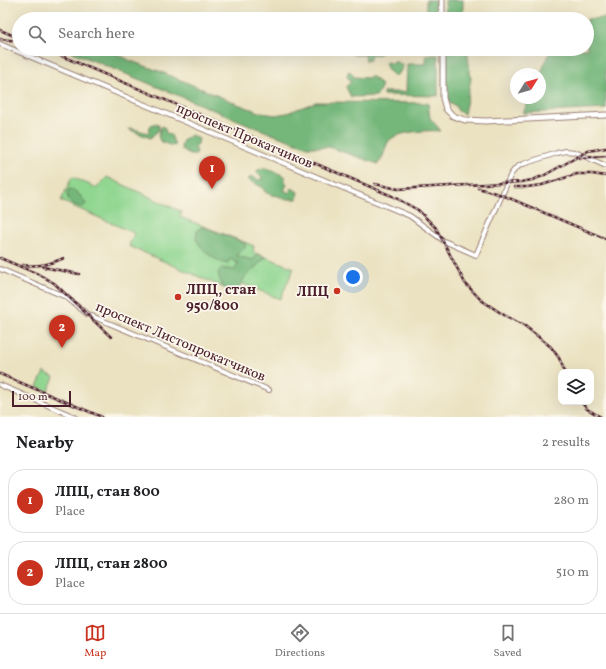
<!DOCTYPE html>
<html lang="en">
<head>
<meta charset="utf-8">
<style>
  body { margin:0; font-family:Vollkorn,serif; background:#f6f6f6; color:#202124 }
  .controls { position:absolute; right:12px; bottom:12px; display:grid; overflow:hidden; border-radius:8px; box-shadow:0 4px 16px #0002 }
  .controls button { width:36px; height:36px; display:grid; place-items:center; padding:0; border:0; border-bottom:1px solid #e0e0e0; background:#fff; color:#202124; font:20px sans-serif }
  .compass { position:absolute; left:510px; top:68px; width:36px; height:36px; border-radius:50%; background:#fff; box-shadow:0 4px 16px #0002; rotate:53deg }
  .scale { position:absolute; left:12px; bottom:10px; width:59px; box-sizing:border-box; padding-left:4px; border:2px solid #4a1f2b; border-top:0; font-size:11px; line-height:14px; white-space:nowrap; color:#4a1f2b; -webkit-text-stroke:3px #fbf7ec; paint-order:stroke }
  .you { position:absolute; left:353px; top:277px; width:14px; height:14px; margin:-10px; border:3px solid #fff; border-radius:50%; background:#1a73e8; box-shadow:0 0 0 6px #1a73e833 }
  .badge { display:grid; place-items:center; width:26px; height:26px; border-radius:50%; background:#c8321e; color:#fff; font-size:13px; font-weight:700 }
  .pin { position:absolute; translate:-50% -33px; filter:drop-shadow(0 1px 2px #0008) }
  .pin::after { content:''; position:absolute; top:21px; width:14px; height:12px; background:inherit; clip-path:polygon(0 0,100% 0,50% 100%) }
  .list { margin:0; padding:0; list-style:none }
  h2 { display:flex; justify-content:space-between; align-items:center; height:52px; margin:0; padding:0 16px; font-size:17px }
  h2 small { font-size:13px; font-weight:400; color:#757577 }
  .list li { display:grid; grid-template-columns:26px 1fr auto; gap:12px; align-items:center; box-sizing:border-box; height:64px; margin:0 8px 8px; padding:0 8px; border:1px solid #e0e0e0; border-radius:16px }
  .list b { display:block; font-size:15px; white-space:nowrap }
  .list p { margin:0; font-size:13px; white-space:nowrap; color:#757577 }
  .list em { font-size:13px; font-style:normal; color:#757577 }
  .icon { flex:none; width:22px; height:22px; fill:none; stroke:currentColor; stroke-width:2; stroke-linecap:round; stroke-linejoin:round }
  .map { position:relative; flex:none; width:606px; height:417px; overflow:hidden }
  .search { position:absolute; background:#fff; box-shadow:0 4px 16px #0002; left:12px; right:12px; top:12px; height:44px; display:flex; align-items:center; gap:10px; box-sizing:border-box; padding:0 14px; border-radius:22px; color:#757577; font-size:15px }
  .sheet { height:196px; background:#fff }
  nav { display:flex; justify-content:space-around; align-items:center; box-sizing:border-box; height:56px; border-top:1px solid #e0e0e0; background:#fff; font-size:11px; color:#757577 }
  nav a { display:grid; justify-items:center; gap:2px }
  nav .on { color:#c8321e }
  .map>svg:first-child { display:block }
</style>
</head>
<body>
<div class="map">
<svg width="606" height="417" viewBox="0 0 606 417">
  <rect width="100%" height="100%" fill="#fbf7ec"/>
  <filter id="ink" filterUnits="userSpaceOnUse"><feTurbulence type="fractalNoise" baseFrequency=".025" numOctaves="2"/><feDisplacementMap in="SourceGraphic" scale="8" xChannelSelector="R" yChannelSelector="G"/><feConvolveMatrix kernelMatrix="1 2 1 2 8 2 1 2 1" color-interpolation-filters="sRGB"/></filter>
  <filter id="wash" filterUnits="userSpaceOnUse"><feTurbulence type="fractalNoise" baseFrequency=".012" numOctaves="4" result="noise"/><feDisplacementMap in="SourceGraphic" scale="16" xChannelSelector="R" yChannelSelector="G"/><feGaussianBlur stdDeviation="0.9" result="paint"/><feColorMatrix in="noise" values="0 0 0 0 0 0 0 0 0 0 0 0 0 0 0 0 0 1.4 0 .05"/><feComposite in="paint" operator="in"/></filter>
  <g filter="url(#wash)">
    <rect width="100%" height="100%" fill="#ebe2c1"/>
    <g fill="#90d690" stroke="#6d7a5e">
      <polygon points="72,177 97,188 107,177 182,212 180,217 254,246 253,252 294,268 280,299 241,283 236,293 129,246 134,233 61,201"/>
      <polygon points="44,372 54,377 48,391 37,387"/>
    </g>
    <g fill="#74b77a" stroke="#5f6b52">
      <rect x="426" y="0" width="9" height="19"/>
      <polygon points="445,0 463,0 463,19 446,19"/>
      <polygon points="606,18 606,109 523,113 530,98 540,98 540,75 551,49 587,49 587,19"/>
      <path d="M 65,49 L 108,49 L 131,61 L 159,71 L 240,105 L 262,113 L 275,115 L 287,113 L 316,102 L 428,103 L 430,118 L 441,131 C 429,130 395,131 388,142 C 384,150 385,156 378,164 L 329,147 L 308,147 L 272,134 Z"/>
      <polygon points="353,49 380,49 380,54 370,55 370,60 366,61 365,55 353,55"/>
      <path d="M 445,49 L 467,49 L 471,79 L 464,114 L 458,111 L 455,105 L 450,104 C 443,86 445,68 445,49 Z"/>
      <polygon points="426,55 438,55 438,96 383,95 383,92 406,92 407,64 426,64"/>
      <polygon points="388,62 392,64 394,62 397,62 403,66 400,72 395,76 394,76 388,70 385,63"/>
      <polygon points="350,71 354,77 368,78 371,76 382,85 377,96 351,97 346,87 351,81 347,77 348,72"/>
      <polygon points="157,123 159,126 159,130 150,138 128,129 130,128 148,133 151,125"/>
      <polygon points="162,126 165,128 166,133 171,135 175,145 171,146 160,141 158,136"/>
      <polygon points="191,135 199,139 198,144 194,148 197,151 196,155 190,155 182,150 181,147 183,140"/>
      <polygon points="265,168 285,176 285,181 287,185 284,190 289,193 292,188 298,192 297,199 283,199 279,196 271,195 265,192 262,187 248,180 250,177 253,177 258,180 262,179 261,176 256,172 259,169"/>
      <path d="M 69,189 C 77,190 82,197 86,204 L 83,207 C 72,205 64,201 69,189 Z"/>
      <path d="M 202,227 L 207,228 L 245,243 L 245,248 L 238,253 L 237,256 L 253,260 L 258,254 L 266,257 L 245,277 L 236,293 L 222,287 L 218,273 L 221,268 L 235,270 L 238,263 L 230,259 L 227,264 C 215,261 202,251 196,239 L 197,231 Z"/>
    </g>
  </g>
  <g filter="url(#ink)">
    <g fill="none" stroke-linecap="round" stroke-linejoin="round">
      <g stroke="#9a8076" stroke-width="6">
        <g id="minor">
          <polyline points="0,44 410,216 444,241 476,255 511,174 517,167 523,164 557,153 566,151 575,152 606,166"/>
          <polyline points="0,269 66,297 87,314 269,390"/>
          <polyline points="0,385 75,417"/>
        </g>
      </g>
      <g stroke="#9a8076" stroke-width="7">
        <g id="tertiary">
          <polyline points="442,0 442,19"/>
          <polyline points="443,49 443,98 446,109 453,116 465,120 486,121 606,115"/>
        </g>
      </g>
      <use href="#minor" stroke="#fff" stroke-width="4"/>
      <use href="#tertiary" stroke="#fff" stroke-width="5"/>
      <g stroke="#4a1f2b" stroke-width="2.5">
        <g id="rail">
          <polyline points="0,30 19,38"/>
          <polyline points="0,39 19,41"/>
          <polyline points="45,49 392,196 418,210 436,228 465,283 481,300 504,315 525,326 551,347 559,358 565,372"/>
          <polyline points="580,158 606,156"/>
          <polyline points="375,184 398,189 521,182 532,180 543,176 588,151 606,148"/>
          <polyline points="514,187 527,187 542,185 577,174 592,174 606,176"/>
          <polyline points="478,188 502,195 606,239"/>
          <polyline points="0,258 38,274 54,283 111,337"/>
          <path d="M 23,265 C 39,267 50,264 64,258"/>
          <polyline points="43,267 79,274"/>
          <polyline points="0,374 102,417"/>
          <polyline points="581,402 587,409 601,417"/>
        </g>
      </g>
      <use href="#rail" stroke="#fbf7ec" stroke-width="1" stroke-dasharray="3" stroke-linecap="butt"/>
    </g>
  </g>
  <g fill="#c8321e" stroke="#fbf7ec" stroke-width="1.5">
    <circle cx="337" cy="291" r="4"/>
    <circle cx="178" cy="297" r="4"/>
  </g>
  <g text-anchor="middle" stroke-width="3.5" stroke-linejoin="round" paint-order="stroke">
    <g font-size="14" fill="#4a1f2b" stroke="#fbf7ec">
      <text transform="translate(245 135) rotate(23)" y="5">проспект Прокатчиков</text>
      <text transform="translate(181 341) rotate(23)" y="5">проспект Листопрокатчиков</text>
    </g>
    <g font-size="14" font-weight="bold" fill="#4a1f2b" stroke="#fbf7ec" text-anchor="start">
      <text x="186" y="294">ЛПЦ, стан<tspan x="186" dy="16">950/800</tspan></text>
      <text x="329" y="296" text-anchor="end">ЛПЦ</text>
    </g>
  </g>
</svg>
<div class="controls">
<button><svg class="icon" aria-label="layers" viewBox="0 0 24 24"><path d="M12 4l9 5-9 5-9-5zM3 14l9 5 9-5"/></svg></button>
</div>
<svg class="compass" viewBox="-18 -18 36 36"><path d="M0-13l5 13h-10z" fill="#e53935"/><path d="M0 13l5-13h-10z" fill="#757577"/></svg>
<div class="scale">100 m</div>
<div class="you"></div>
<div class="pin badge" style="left:212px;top:189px">1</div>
<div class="pin badge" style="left:62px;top:348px">2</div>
<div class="search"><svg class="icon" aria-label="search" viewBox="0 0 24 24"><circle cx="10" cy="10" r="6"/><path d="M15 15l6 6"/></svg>Search here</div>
</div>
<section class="sheet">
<h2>Nearby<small>2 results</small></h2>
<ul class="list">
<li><span class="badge">1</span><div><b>ЛПЦ, стан 800</b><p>Place</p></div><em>280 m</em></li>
<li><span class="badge">2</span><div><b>ЛПЦ, стан 2800</b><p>Place</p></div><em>510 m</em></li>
</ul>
</section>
<nav>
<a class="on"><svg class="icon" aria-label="map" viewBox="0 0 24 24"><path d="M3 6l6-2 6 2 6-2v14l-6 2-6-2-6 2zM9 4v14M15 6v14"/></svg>Map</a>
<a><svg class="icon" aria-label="directions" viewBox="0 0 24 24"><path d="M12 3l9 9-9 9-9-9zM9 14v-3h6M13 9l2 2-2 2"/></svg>Directions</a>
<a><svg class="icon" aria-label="saved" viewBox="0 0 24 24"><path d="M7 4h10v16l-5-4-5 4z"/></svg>Saved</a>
</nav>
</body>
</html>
